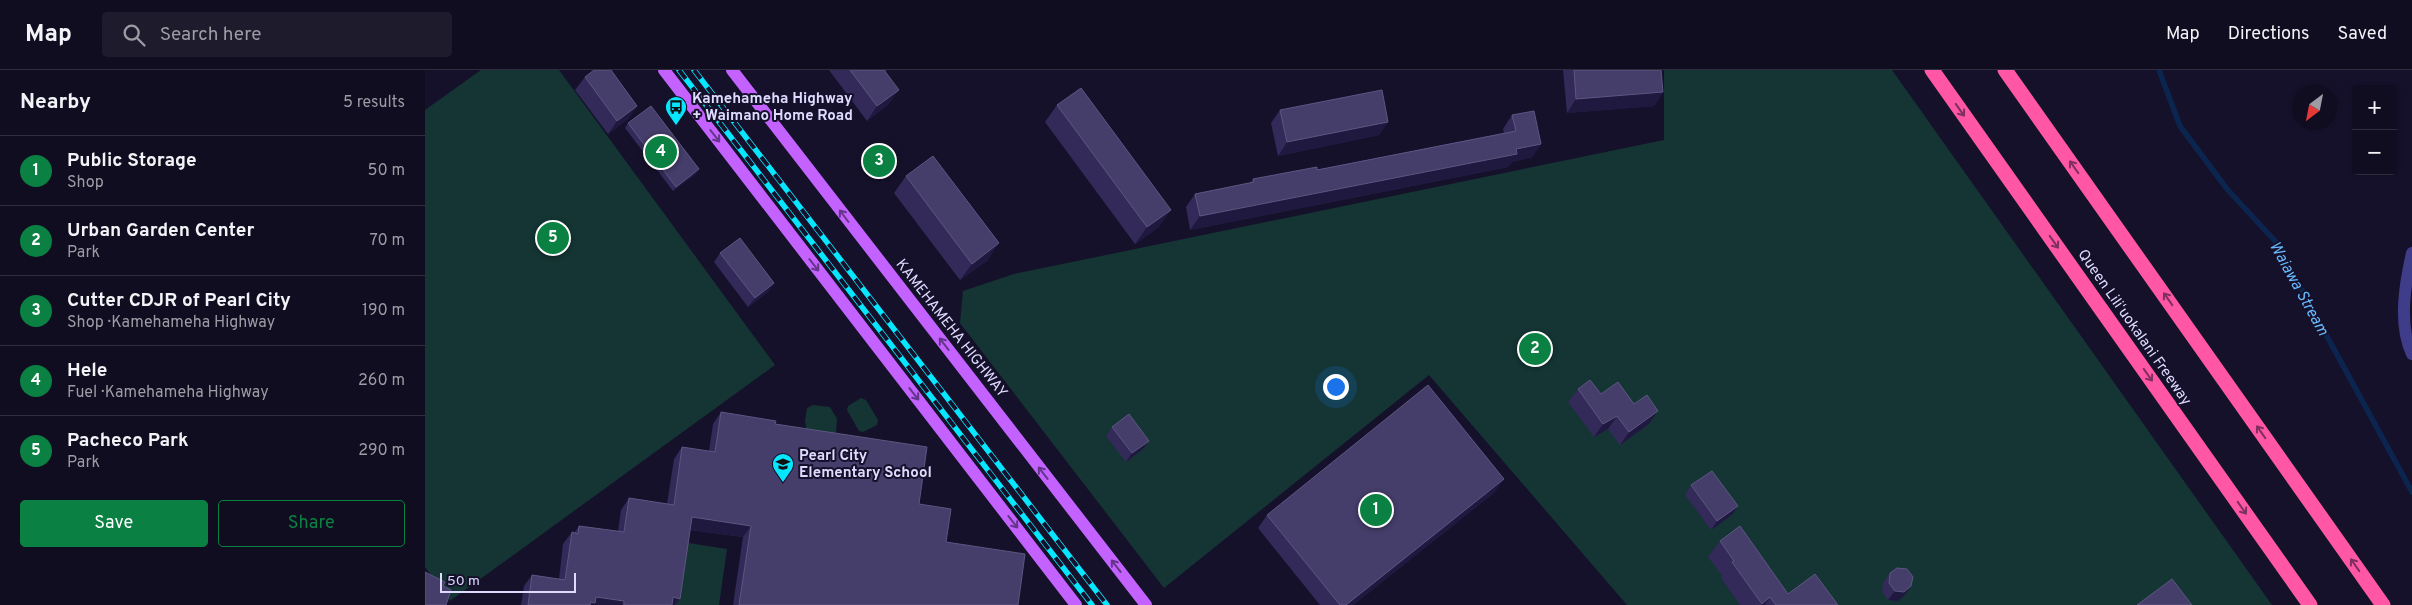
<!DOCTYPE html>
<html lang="en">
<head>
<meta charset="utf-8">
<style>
  body { margin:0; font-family:Overpass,sans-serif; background:#1e1b2d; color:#f1f3f6 }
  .controls { position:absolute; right:15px; top:15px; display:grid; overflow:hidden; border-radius:5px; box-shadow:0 1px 4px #0004 }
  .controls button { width:45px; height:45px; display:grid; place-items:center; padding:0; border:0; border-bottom:1px solid #302d3e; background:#100d20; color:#f1f3f6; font:25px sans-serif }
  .compass { position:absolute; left:1867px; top:15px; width:45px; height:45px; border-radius:50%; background:#100d20; box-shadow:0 1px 4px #0004; rotate:212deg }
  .scale { position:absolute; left:15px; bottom:12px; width:136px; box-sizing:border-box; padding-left:5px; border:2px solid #dfdbff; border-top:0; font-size:14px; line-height:18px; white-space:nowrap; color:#dfdbff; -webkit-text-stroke:4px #15112b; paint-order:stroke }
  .you { position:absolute; left:910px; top:316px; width:18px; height:18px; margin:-12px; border:4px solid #fff; border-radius:50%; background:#1a73e8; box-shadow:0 0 0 8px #1a73e833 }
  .badge { display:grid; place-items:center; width:32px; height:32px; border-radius:50%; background:#0b8043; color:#fff; font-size:16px; font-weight:700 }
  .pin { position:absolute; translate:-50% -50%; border:2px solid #fff; box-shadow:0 1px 5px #0006 }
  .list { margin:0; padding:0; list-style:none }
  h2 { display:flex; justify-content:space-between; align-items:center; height:65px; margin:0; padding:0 20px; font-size:21px }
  h2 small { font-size:16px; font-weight:400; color:#9c9ca5 }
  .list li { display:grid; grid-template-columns:32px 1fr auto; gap:15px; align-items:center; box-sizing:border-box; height:70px; padding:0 20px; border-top:1px solid #302d3e }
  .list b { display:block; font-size:19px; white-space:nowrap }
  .list p { margin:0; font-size:16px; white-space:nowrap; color:#9c9ca5 }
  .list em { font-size:16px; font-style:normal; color:#9c9ca5 }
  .actions { display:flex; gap:10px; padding:15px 20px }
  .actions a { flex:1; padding:11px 0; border:1px solid #0b8043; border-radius:5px; text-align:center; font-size:18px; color:#0b8043 }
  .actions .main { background:#0b8043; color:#fff }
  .icon { flex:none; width:28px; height:28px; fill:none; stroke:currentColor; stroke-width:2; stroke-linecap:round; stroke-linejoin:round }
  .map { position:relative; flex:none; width:1987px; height:535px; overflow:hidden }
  header { display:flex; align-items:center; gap:30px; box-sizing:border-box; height:70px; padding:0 25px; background:#100d20; border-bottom:1px solid #302d3e }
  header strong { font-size:24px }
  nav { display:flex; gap:28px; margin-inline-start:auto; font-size:18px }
  .search { width:350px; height:45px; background:#1e1b2d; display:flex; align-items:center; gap:12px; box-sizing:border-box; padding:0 18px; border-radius:5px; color:#9c9ca5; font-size:19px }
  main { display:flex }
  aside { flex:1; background:#100d20 }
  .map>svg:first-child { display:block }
</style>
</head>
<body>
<header>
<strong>Map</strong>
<div class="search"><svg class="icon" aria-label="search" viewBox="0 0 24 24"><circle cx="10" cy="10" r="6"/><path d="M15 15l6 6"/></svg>Search here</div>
<nav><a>Map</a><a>Directions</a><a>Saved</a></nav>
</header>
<main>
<aside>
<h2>Nearby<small>5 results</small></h2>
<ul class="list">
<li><span class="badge">1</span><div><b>Public Storage</b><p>Shop</p></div><em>50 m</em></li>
<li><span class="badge">2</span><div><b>Urban Garden Center</b><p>Park</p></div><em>70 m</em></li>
<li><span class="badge">3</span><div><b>Cutter CDJR of Pearl City</b><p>Shop · Kamehameha Highway</p></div><em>190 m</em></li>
<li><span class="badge">4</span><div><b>Hele</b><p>Fuel · Kamehameha Highway</p></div><em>260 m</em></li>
<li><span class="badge">5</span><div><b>Pacheco Park</b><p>Park</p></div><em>290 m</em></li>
</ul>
<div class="actions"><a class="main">Save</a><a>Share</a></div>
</aside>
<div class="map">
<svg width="1987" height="535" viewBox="0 0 1987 535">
  <rect width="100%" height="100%" fill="#15112b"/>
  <g fill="#143534">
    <polygon points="56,0 134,0 350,295 25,531 0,497 0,40"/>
    <polygon points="1239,0 1467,0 1847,535 1202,535 1004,305 739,518 535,253 538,221 589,204 1239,70"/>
    <polygon points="436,328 441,330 453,350 452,355 438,362 434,361 422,340 423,336"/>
    <polygon points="388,335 405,337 412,349 411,363 382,365 380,351 382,338"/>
    <polygon points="257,472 302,479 294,535 248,535"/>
  </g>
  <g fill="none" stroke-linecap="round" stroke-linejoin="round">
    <polyline stroke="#0c254e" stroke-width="5.5" points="1734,0 1755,56 1802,119 1850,171 1987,422"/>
    <path stroke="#3f3c8a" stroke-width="12" d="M 1987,183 C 1980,214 1973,254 1987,284"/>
    <g stroke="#c462ff" stroke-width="12">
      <polyline points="239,0 651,535"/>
      <polyline points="307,0 721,535"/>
    </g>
    <g stroke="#ff56a6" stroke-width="15">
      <polyline points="1507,0 1885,535"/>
      <polyline points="1580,0 1958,535"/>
    </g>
    <g stroke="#07e6ff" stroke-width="5.5">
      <g id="rail">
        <polyline points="254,0 667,535"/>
        <polyline points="269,0 682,535"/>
      </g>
    </g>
    <use href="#rail" stroke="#15112b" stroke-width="4" stroke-dasharray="11" stroke-linecap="butt"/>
  </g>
  <g fill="#332a59">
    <polygon points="404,0 462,0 460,2 464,34 442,51"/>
    <polygon points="1138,0 1236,0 1238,22 1229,36 1142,43"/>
    <polygon points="160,7 212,36 203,49 183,64 150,20"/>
    <polygon points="632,35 734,157 710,174 620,52"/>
    <polygon points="855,40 963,52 954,65 853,86 846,53"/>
    <polygon points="1087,45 1116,74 1107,87 1087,92 1083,97 765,160 761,137 770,124 825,113 828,109 892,100 1079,63 1078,59"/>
    <polygon points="203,53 271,104 248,121 200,58"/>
    <polygon points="481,106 563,190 535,210 469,123"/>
    <polygon points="295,183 349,213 343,222 323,237 289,192"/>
    <polygon points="1153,319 1176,324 1224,354 1195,375 1183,359 1169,367 1143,332"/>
    <polygon points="296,342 350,354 494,434 521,472 593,535 308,535 318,467 265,460 255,529 250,535 96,535 99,516 107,505 134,509 138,474 147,462 149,463 154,456 193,461 196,440 204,428 242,434 249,389 257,377 284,381 288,354"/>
    <polygon points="687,357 724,371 717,380 701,392 681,366"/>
    <polygon points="1266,415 1307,445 1286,460 1260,425"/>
    <polygon points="1070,422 928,535 895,535 833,458 842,445"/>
    <polygon points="1295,471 1363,524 1413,535 1315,535 1296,508 1297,506 1283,487"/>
    <polygon points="1465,503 1486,516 1480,525 1473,531 1463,530 1457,522 1458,513"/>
  </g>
  <g fill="#1f183f">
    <polygon points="474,20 464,34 442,51 452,36"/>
    <polygon points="1238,22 1229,36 1142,43 1151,29"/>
    <polygon points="212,36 203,49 183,64 192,51"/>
    <polygon points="963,52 954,65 853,86 862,72"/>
    <polygon points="1116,74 1107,87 1087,92 1083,97 765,160 775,146"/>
    <polygon points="274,99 271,104 248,121 251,117"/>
    <polygon points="746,140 734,157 710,174 722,157"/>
    <polygon points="574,173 563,190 535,210 547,194"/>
    <polygon points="349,213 343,222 323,237 330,228"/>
    <polygon points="1233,341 1224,354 1195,375 1204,362"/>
    <polygon points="1192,346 1183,359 1169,367 1178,354"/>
    <polygon points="724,371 717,380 701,392 707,383"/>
    <polygon points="1079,409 1070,422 928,535 921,535"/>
    <polygon points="1313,436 1307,445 1286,460 1292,451"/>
    <polygon points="267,447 326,456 318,467 259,459"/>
    <polygon points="1486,516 1480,525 1473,531 1463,530 1470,521"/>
    <polygon points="171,527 199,531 197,535 164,535"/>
    <polygon points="248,527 255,529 250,535 243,535"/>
    <polygon points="1345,527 1340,535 1336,535 1337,534"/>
  </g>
  <g fill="#453d6a" stroke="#5e5682">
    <polygon points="169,0 186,0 212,36 192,51 160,7"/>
    <polygon points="425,0 459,0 474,20 452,36"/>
    <polygon points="1149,0 1236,0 1238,22 1151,29"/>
    <polygon points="656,18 746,140 722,157 632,35"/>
    <polygon points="957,20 963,52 862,72 855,40"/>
    <polygon points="226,36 274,99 251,117 203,53"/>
    <polygon points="1109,41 1116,74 1091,79 1092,84 775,146 770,124 829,112 828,109 892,97 892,100 1091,61 1087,45"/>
    <polygon points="508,86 574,173 547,194 481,106"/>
    <polygon points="315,168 349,213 330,228 295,183"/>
    <polygon points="1165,310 1176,324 1193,312 1209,334 1222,325 1233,341 1204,362 1192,346 1178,354 1153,319"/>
    <polygon points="1003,315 1079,409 921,535 915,535 842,445"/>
    <polygon points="296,342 351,351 350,354 502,377 494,434 526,439 521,472 600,484 593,535 314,535 326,456 267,447 255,529 248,527 247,535 199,535 199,531 171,527 170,533 166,532 165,535 103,535 107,505 140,510 147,462 153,464 154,456 199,462 204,428 249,435 257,377 290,382"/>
    <polygon points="704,344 724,371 707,383 687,357"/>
    <polygon points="1287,401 1313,436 1292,451 1266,415"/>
    <polygon points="1315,456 1363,524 1390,504 1413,535 1351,535 1345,527 1337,534 1307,492 1309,491 1295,471"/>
    <polygon points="1472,498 1482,499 1488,507 1486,516 1479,522 1470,521 1464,513 1465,503"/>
    <polygon points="0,502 20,512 18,516 26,520 21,535 0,535"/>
    <polygon points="1747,509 1767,535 1712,535"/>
  </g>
  <defs><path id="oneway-shaft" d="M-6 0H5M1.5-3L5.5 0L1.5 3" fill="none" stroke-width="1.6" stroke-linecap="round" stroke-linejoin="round" transform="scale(1.25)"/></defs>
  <g stroke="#7e3062">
    <use href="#oneway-shaft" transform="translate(1535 40) rotate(55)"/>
    <use href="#oneway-shaft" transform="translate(1649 97) rotate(-125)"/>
    <use href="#oneway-shaft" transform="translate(1629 172) rotate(55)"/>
    <use href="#oneway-shaft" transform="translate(1743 229) rotate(-125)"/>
    <use href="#oneway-shaft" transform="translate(1723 305) rotate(55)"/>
    <use href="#oneway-shaft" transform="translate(1836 362) rotate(-125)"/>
    <use href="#oneway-shaft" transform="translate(1817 438) rotate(55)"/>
    <use href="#oneway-shaft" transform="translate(1930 495) rotate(-125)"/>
  </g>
  <g stroke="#64358a">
    <use href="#oneway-shaft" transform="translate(290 66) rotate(52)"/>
    <use href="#oneway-shaft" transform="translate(419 146) rotate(-127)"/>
    <use href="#oneway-shaft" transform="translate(389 195) rotate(52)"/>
    <use href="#oneway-shaft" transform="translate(519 274) rotate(-128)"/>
    <use href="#oneway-shaft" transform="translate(489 324) rotate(52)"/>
    <use href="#oneway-shaft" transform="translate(618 403) rotate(-128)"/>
    <use href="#oneway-shaft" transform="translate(588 452) rotate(52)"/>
    <use href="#oneway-shaft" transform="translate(691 496) rotate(-128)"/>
  </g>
  <defs>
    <g id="bus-pin" transform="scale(1.125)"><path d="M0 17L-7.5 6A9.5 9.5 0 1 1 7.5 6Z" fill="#07e6ff" stroke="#15112b"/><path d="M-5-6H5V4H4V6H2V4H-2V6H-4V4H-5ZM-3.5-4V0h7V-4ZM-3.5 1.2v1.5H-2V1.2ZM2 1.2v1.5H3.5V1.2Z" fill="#111"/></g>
    <g id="school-pin" transform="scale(1.125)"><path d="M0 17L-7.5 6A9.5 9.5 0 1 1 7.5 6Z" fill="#07e6ff" stroke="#15112b"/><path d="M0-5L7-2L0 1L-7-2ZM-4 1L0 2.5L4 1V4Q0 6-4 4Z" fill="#111"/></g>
  </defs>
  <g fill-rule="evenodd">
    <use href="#bus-pin" x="251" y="37"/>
    <use href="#school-pin" x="358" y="394"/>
  </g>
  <g text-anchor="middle" stroke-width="4" stroke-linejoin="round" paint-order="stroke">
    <g font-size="15" font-weight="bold" fill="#dfdbff" stroke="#15112b" text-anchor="start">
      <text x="267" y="33">Kamehameha Highway<tspan x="267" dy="17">+ Waimano Home Road</tspan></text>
      <text x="374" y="390">Pearl City<tspan x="374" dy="17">Elementary School</tspan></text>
    </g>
    <g font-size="15" fill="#dfdbff" stroke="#15112b">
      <text transform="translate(1710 257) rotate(55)" y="5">Queen Liliʻuokalani Freeway</text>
      <text transform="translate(527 258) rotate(52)" y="5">KAMEHAMEHA HIGHWAY</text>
    </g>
    <g font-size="16" font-style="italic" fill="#69b9ff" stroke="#15112b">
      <text transform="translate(1875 218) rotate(61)" y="6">Waiawa Stream</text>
    </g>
  </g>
</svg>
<div class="controls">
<button>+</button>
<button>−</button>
</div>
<svg class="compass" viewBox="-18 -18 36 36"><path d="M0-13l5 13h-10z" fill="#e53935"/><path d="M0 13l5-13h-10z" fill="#9c9ca5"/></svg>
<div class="scale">50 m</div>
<div class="you"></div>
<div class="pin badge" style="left:951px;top:440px">1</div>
<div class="pin badge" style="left:1110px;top:279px">2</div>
<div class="pin badge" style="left:454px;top:91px">3</div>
<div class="pin badge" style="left:236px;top:82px">4</div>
<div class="pin badge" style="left:128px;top:168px">5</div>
</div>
</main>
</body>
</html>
